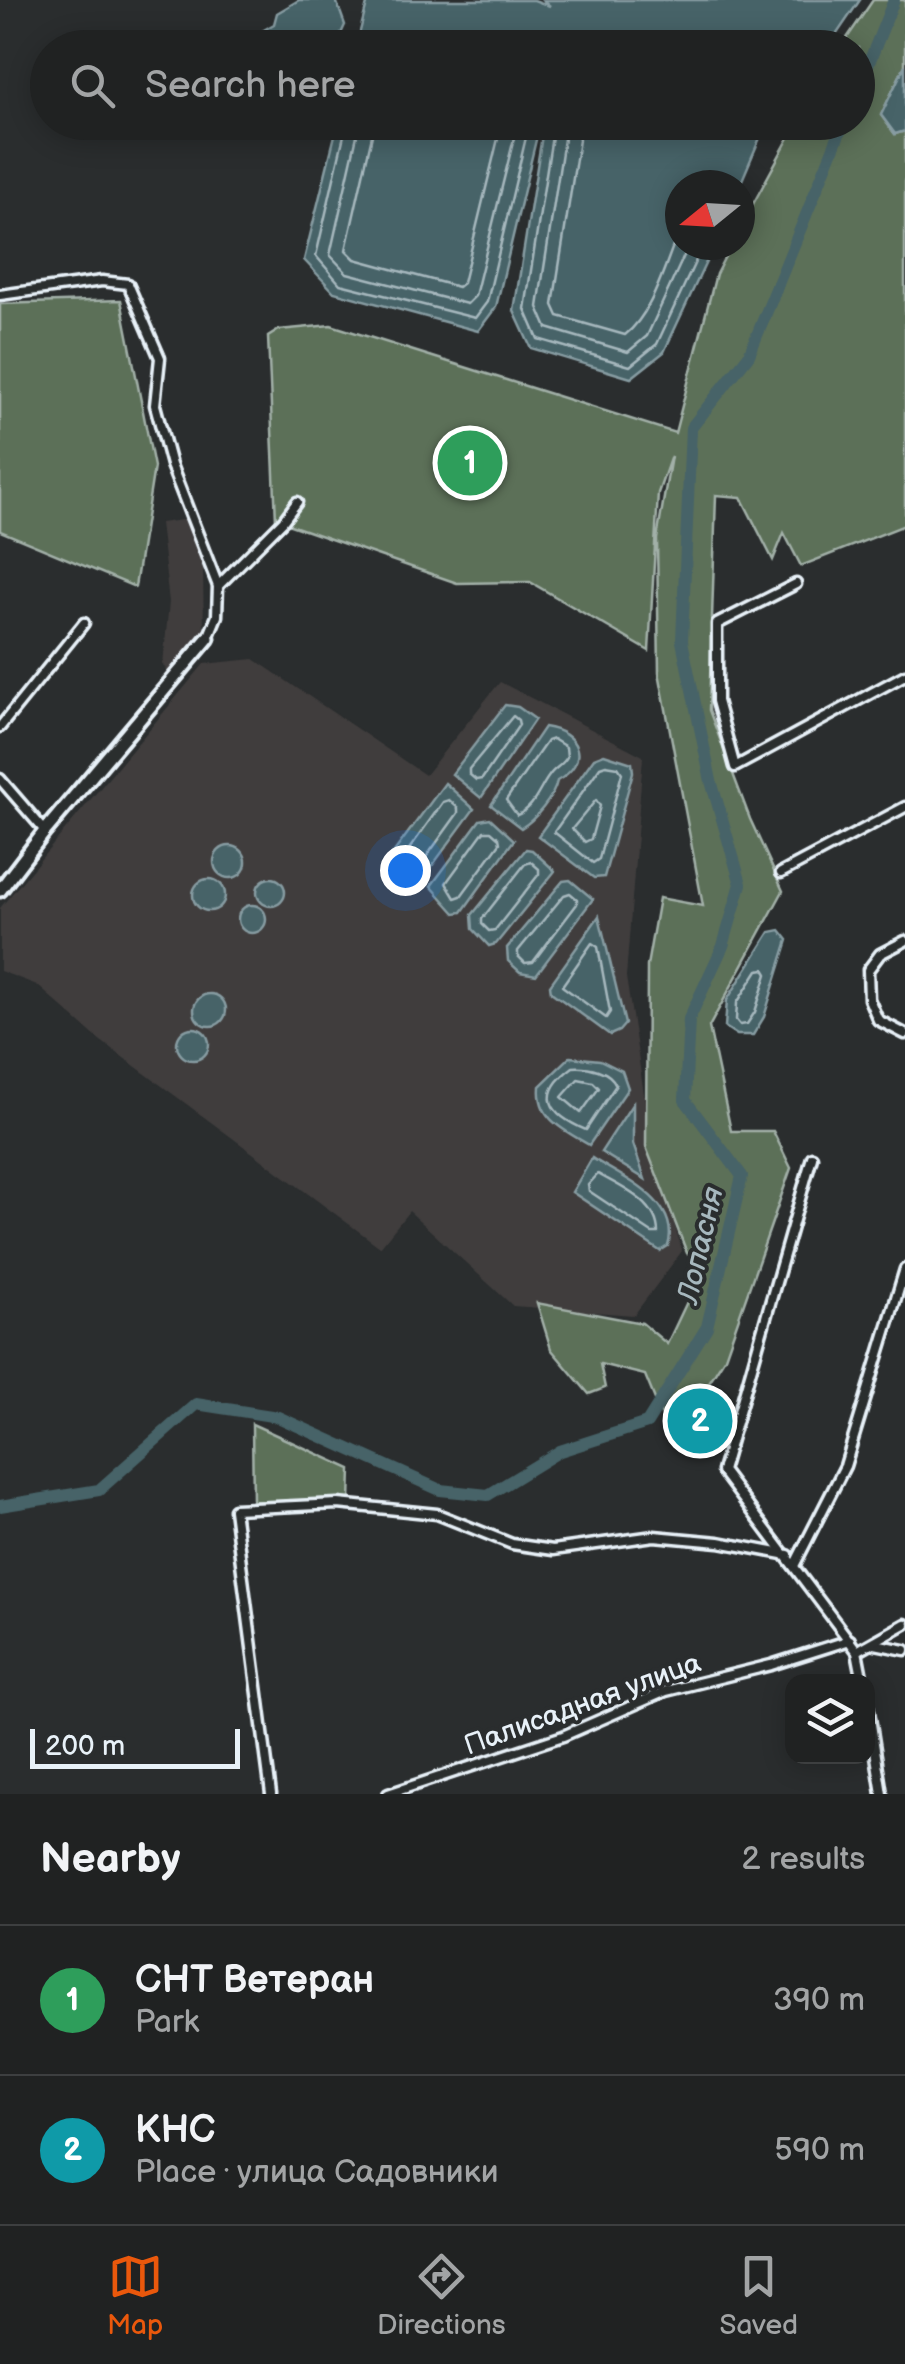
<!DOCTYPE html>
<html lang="en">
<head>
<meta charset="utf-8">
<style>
  body { margin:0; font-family:"Balsamiq Sans",sans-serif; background:#2d2f2f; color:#f1f3f6 }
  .controls { position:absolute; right:30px; bottom:30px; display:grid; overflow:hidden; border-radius:20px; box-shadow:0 5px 25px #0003 }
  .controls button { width:90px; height:90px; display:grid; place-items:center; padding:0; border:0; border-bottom:2px solid #3d3f40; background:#202222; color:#f1f3f6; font:50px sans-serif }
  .compass { position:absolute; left:665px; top:170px; width:90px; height:90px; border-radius:50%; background:#202222; box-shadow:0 5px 25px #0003; rotate:252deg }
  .scale { position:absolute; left:30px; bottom:25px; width:210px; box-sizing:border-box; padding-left:10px; border:5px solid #e8f1f8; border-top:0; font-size:28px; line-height:35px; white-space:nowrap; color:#e8f1f8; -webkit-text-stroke:8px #2a2d2e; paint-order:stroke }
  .you { position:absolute; left:405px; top:870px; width:35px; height:35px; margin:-25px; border:8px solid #fff; border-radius:50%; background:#1a73e8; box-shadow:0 0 0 15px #1a73e833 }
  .badge { display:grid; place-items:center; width:65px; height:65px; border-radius:50%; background:#ea580c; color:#fff; font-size:32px; font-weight:700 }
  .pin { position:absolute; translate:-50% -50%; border:5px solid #fff; box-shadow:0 2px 10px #0006 }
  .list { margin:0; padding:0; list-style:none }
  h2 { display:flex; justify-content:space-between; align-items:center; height:130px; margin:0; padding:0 40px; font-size:42px }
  h2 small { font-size:32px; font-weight:400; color:#a2a4a5 }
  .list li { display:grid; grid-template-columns:65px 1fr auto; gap:30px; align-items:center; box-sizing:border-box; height:150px; padding:0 40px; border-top:2px solid #3d3f40 }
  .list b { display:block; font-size:38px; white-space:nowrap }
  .list p { margin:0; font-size:32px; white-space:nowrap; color:#a2a4a5 }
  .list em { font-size:32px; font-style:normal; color:#a2a4a5 }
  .icon { flex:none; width:55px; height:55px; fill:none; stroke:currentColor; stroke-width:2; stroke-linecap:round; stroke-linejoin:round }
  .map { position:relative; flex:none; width:905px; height:1794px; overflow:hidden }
  .search { position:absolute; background:#202222; box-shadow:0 5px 25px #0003; left:30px; right:30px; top:30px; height:110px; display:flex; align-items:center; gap:25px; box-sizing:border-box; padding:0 35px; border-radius:55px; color:#a2a4a5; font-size:38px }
  .sheet { height:430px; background:#202222 }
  nav { display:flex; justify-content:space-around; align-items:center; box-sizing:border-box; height:140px; border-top:2px solid #3d3f40; background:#202222; font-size:28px; color:#a2a4a5 }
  nav a { display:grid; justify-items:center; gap:5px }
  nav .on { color:#ea580c }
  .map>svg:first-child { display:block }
</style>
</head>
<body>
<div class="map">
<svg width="905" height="1794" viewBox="0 0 905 1794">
  <rect width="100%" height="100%" fill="#2a2d2e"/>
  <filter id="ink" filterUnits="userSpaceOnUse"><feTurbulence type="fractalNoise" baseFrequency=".01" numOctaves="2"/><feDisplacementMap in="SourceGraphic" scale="20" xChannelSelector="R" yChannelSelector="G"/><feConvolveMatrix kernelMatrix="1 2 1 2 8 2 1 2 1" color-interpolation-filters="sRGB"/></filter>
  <g filter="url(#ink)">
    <g fill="#403d3d">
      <polygon points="189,519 203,569 204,639 172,678 163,665 169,602 160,523"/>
      <polygon points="254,659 425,775 500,682 643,756 626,977 652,1146 682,1251 634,1315 513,1306 409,1211 380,1247 97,1038 37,985 0,971 0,908 204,664"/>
    </g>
    <g fill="#5c6f59" stroke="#a2b0a8" stroke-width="2.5">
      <polygon points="873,0 905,0 905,65 881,115 895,134 905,131 905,525 801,566 784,533 773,560 741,497 716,495 709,710 750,819 783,891 709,1027 731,1131 773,1131 791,1168 725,1357 672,1441 645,1375 600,1364 605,1388 589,1394 551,1349 537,1303 642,1323 667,1344 702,1270 687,1253 646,1147 647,966 659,898 703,906 659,672 657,539 671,456 658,493 649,651 530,582 457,583 276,520 268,337 279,330 331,325 675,433 716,274 731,245 740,245 740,228 797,123 858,122 858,48 841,47"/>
      <polygon points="121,300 154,467 135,587 0,531 0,304"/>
      <polygon points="252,1424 351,1469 350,1502 253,1501"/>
    </g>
    <g fill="#466368" stroke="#879ca2" stroke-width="2.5">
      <polygon points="299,0 336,0 345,25 335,47 235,47 274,24 277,13"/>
      <polygon points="368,0 534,0 550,6 543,0 860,0 828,47 356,47"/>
      <polygon points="905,65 905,131 895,134 881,115"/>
      <polygon points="338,123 540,123 496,307 478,331 334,292 304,260"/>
      <polygon points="760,123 765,126 740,185 680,185 680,245 714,245 664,352 631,378 531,348 514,311 544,123"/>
      <polygon points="505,705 518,707 535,719 481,798 452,774"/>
      <path d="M 544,727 C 580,732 591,762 557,781 C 554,797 535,820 521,828 L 491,805 Z"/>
      <polygon points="604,754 632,763 633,772 604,877 594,878 538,836 594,758"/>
      <polygon points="445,783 474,809 418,885 388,860"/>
      <polygon points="490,818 514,840 462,912 455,913 431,886 480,820"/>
      <circle cx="230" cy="862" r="16"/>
      <polygon points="526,849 532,850 555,871 496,944 489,946 473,929 472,915"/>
      <circle cx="271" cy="892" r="14"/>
      <circle cx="209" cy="895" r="16"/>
      <polygon points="570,880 593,899 536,975 520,972 508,961 507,948 563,881"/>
      <circle cx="252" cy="919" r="14"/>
      <polygon points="599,916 625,1024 619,1031 610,1035 551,992 550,985"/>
      <polygon points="780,930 788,940 764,1017 753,1035 737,1035 725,1027 727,1000 770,932"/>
      <circle cx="210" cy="1010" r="16"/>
      <circle cx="193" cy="1044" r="16"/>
      <path d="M 570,1057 L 600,1060 L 622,1071 L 628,1088 L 589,1145 C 564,1130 537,1119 540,1086 Z"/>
      <polygon points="633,1103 633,1144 645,1179 601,1152"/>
      <path d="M 592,1158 C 623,1178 681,1201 668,1246 L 660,1251 L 572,1192 Z"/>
    </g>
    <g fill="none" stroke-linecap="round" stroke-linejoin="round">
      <g stroke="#a7b8be" stroke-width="2.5">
        <polyline points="347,122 316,256 340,284 475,318 487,302 527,133 538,124 547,126 552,136 525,309 538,339 630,366 657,344 703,245"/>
        <polyline points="360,122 330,255 347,273 467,304 475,296 518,122"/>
        <polyline points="375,122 346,250 355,259 458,287 463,283 502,122"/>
        <polyline points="560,122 564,139 538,307 547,328 628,352 647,336 689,245"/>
        <path d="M 577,122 L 579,140 L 553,305 L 558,316 L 625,335 C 654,312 665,262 680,229"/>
        <polygon points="513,716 518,720 519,725 482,779 476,780 469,774 469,769"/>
        <path d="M 553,739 L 566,747 L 567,757 C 562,766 554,768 549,776 C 539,789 534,809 517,815 L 506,800 L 547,741 Z"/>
        <polygon points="606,765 618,767 622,773 599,859 593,863 554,832 600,767"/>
        <polygon points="449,800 458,808 458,813 419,867 413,868 405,860 405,855 443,802"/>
        <polygon points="596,800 600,806 591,839 585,842 572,829"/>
        <polygon points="484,831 491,831 499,838 500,843 461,896 455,898 446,883"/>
        <polygon points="531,862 539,869 539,874 495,930 489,931 482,924 482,919 525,864"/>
        <polygon points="570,893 577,899 577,904 533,962 525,963 518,956 518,951 564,895"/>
        <polygon points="592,943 598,947 610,1012 606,1018 562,986"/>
        <polygon points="764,969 767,974 755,1012 747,1024 740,1025 736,1020 737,1003 758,970"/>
        <path d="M 573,1067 C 588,1066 610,1070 616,1085 L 586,1130 C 548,1114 536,1094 573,1067 Z"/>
        <polygon points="578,1079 593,1082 599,1088 581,1113 562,1097"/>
        <path d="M 598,1174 C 621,1187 658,1202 658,1233 L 652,1233 L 589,1191 L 588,1185 Z"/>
      </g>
      <g stroke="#466368" stroke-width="12">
        <polyline points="858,90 894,0"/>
        <polyline points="0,1506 99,1490 196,1404 278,1417 440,1490 488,1495 560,1451 647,1423 707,1327 742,1176 685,1100 689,1019 723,946 741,884 711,781 682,641 691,428 749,355 844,122"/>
      </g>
      <g stroke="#e8f1f8" stroke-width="15">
        <g id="street">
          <polyline points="0,295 102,281 128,284 160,358 155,405 171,465 218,586 217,616 208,638"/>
          <polyline points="796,584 717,624 717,701 735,767 905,675"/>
          <polyline points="218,586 283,521 297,502"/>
          <polyline points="0,727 84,623"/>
          <polyline points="0,779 45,831"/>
          <polyline points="781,873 905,807"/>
          <polyline points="905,941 880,954 868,970 869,999 878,1020 905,1034"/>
          <polyline points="812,1157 722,1471 857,1651 863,1682"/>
          <polyline points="795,1564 845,1466 905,1269"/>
          <polyline points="875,1644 905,1650"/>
          <polyline points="857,1651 905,1624"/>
          <polyline points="868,1705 882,1794"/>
          <polyline points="271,1794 234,1509 338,1504 437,1514 512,1544 553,1550 654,1536 719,1542 788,1555"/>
          <polyline points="388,1794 563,1736 666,1691 771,1665 850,1640"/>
        </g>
      </g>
      <g stroke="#e8f1f8" stroke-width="19">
        <polyline id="secondary" points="0,890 45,831 208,638"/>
      </g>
      <use href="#street" stroke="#2a2d2e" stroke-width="8"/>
      <use href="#secondary" stroke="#2a2d2e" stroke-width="11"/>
    </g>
  </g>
  <g text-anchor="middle" stroke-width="8" stroke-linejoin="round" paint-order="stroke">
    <g font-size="28" fill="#e8f1f8" stroke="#2a2d2e">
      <text transform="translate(582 1703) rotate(-20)" y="10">Палисадная улица</text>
    </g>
    <g font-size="30" font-style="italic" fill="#a7b8be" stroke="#2a2d2e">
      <text transform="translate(700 1245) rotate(-77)" y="10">Лопасня</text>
    </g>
  </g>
</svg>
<div class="controls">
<button><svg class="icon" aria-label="layers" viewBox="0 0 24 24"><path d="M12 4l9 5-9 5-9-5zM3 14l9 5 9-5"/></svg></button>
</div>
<svg class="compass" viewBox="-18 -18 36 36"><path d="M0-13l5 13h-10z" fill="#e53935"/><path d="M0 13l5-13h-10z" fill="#a2a4a5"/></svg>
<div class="scale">200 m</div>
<div class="you"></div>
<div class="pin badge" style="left:470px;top:463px;background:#2e9e5b">1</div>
<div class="pin badge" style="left:700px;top:1421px;background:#0f9aa8">2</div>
<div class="search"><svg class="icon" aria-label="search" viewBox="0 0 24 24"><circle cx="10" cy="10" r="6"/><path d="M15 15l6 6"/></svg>Search here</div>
</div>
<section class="sheet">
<h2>Nearby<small>2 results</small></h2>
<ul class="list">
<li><span class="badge" style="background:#2e9e5b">1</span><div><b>СНТ Ветеран</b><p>Park</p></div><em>390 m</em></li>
<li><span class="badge" style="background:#0f9aa8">2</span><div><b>КНС</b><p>Place · улица Садовники</p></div><em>590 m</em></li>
</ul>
</section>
<nav>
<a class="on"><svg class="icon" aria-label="map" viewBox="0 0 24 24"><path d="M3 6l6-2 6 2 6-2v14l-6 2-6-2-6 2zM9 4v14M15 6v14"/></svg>Map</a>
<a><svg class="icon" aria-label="directions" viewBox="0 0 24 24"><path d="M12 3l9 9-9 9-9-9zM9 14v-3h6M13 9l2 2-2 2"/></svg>Directions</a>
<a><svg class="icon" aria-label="saved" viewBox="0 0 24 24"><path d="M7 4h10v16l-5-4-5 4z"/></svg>Saved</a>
</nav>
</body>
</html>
